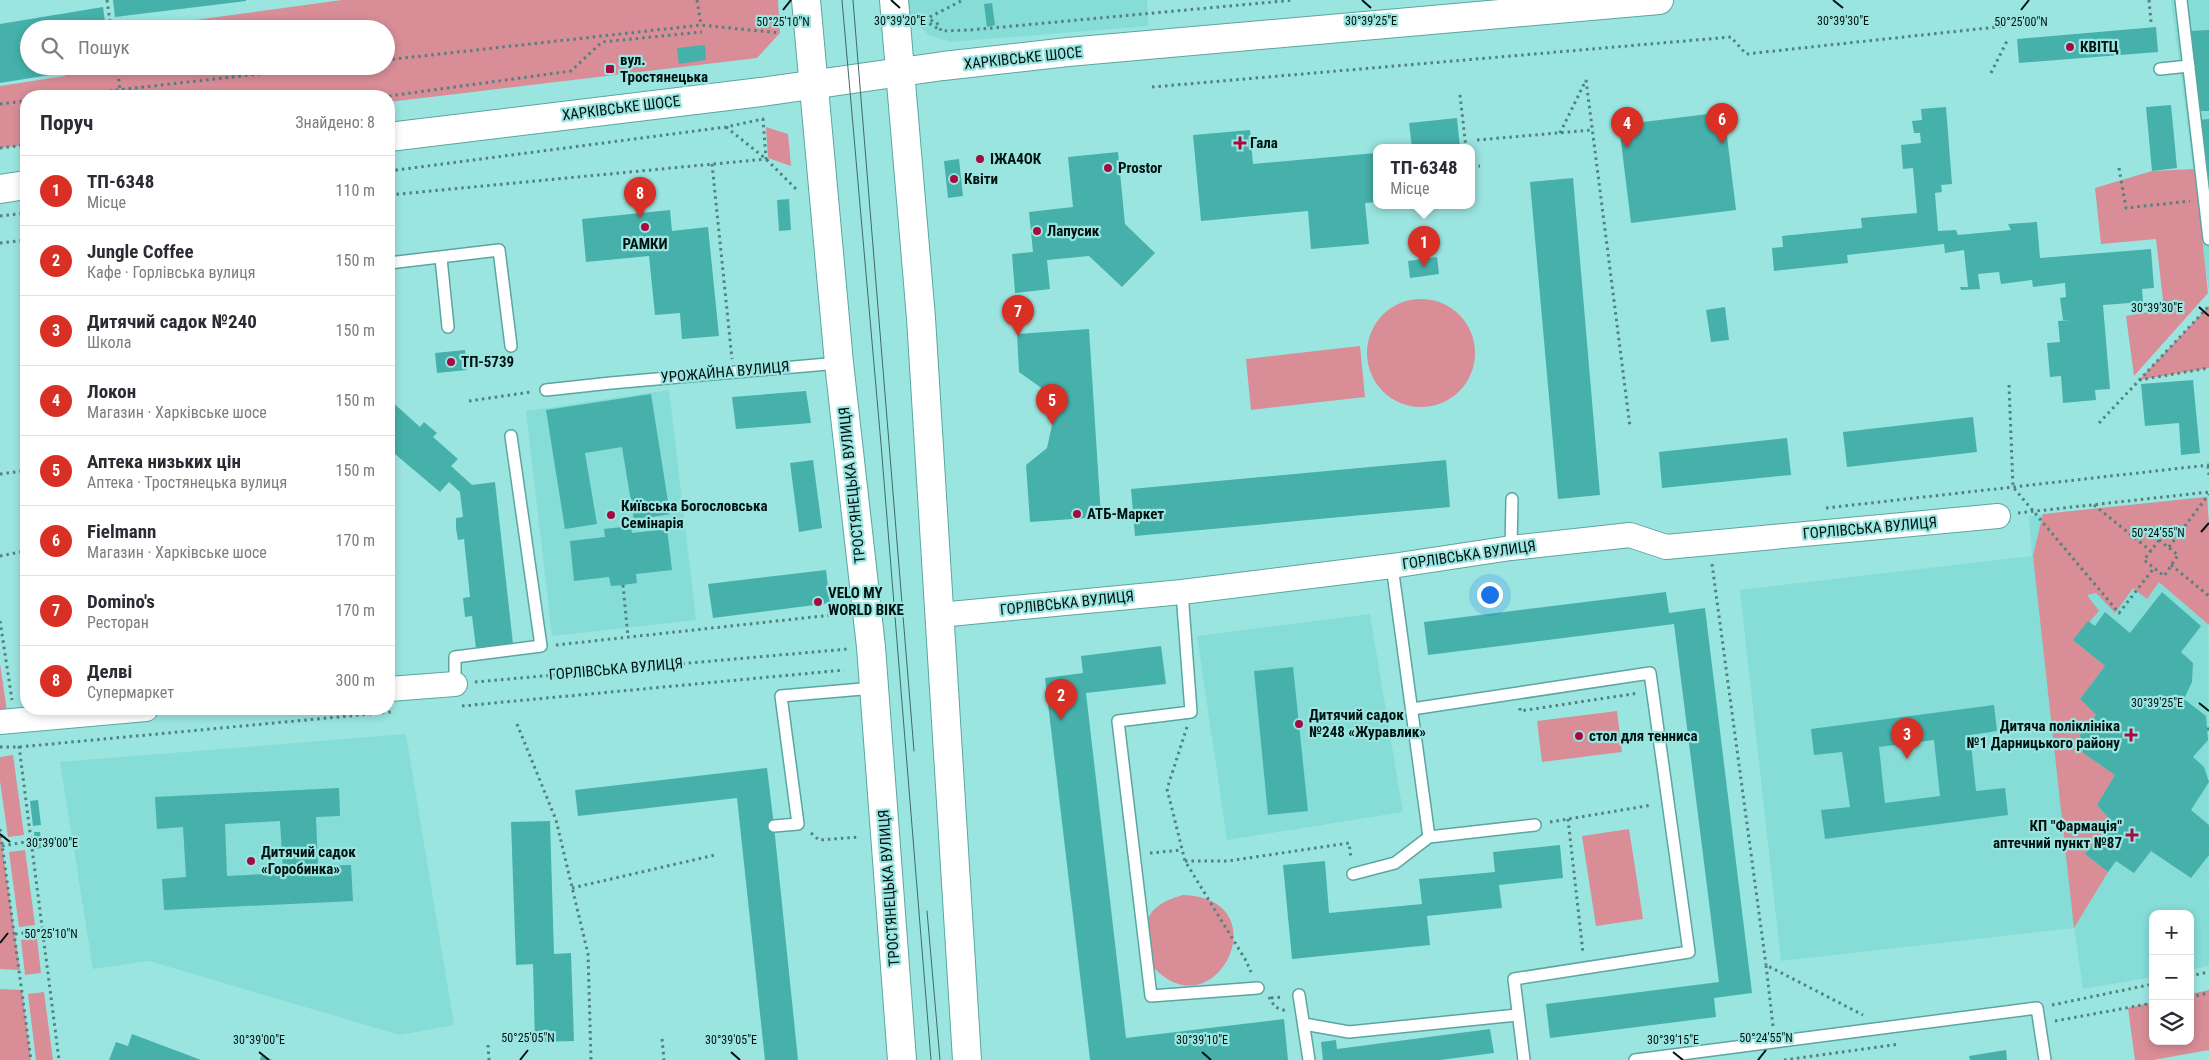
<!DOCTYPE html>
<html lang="uk">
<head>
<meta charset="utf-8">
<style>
  body { margin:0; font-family:"Roboto Condensed",sans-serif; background:#f7f7f7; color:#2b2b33 }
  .controls { position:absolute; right:15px; bottom:15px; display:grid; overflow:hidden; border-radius:10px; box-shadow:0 2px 8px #0003 }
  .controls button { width:45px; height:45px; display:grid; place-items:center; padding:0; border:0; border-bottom:1px solid #e1e1e2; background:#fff; color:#2b2b33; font:25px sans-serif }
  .you { position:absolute; left:1489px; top:594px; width:18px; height:18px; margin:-12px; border:4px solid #fff; border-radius:50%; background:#1a73e8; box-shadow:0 0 0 8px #1a73e833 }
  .badge { display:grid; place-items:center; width:32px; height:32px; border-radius:50%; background:#d93025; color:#fff; font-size:16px; font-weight:700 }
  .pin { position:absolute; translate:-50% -41px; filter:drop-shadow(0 1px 2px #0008) }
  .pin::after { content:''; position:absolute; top:26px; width:18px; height:15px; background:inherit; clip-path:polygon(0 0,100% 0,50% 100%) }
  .popup { position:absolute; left:1373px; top:144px; width:102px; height:65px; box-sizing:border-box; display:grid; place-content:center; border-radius:10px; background:#fff; filter:drop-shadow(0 1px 4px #0005); font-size:16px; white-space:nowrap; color:#7c7c81 }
  .popup b { font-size:19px; color:#2b2b33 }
  .popup::after { content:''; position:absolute; left:50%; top:100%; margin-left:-10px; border:10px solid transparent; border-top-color:#fff }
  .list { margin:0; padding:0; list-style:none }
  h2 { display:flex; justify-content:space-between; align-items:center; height:65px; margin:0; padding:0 20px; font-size:21px }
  h2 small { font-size:16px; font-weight:400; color:#7c7c81 }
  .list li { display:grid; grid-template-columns:32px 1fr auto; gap:15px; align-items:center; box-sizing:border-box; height:70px; padding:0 20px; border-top:1px solid #e1e1e2 }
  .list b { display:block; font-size:19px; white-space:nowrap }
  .list p { margin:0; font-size:16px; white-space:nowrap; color:#7c7c81 }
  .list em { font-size:16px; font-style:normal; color:#7c7c81 }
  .icon { flex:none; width:28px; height:28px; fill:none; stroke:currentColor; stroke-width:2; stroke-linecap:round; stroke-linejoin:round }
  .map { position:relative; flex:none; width:2209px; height:1060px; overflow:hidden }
  .search { position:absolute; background:#fff; box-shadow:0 2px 8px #0003; left:20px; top:20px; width:375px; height:55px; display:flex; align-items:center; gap:12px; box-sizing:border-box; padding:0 18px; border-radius:28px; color:#7c7c81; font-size:19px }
  .panel { position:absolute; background:#fff; box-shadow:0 2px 8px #0003; left:20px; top:90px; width:375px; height:625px; border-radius:20px }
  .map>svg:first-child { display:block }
</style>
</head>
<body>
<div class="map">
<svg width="2209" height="1060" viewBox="0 0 2209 1060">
  <rect width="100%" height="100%" fill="#9be5e1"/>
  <g fill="#86dcd7">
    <polygon points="908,0 1147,0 1148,26 950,42 929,35 911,19"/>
    <polygon points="2171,0 2209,0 2209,292"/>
    <polygon points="669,390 696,620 552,636 526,411"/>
    <polygon points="2208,496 2209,966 2190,970 2190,914 2153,914 2153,977 2083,989 2074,928 1781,961 1740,590 2032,556 2029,516"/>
    <polygon points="1370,614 1403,812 1227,840 1197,636"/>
    <polygon points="406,734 454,1025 400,1035 149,961 93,969 60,762"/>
  </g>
  <g fill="#d88d97">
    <polygon points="342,0 778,0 780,33 757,58 389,102 389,96 26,96 26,145 0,148 0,86 65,76 65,66 386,66 386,29 129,29"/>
    <polygon points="766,127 788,134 791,166 768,158"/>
    <polygon points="2195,169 2208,293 2134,376 2126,316 2164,309 2156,239 2101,244 2095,188 2152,171"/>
    <circle cx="1421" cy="353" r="54"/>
    <polygon points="2209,306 2209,368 2139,380"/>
    <polygon points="1360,346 1365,397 1251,410 1246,359"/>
    <polygon points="2207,497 2209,524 2209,625 2159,582 2147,599 2133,588 2115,613 2096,593 2087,595 2099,611 2073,640 2105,666 2080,699 2096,715 2080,735 2083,753 2115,775 2097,805 2112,822 2085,854 2108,872 2074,928 2033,556 2043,514"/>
    <polygon points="0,664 7,711 0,712"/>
    <polygon points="1617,711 1622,752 1542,762 1537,721"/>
    <polygon points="13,755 24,835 8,837 0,781 0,757"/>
    <polygon points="0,829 2,846 20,970 0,969"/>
    <polygon points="1629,829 1643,919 1596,926 1582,836"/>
    <polygon points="25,850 35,925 19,927 9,852"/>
    <path d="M 1183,895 C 1281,898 1217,1030 1156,970 C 1150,964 1151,956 1150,948 C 1149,941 1146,929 1147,922 C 1151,906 1169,899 1183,895 Z"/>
    <polygon points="37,938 41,973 25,975 21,940"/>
    <polygon points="0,989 22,990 31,1060 0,1060"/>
    <polygon points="2209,990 2209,1050 2153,1060 2135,1060 2128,1008 2153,1002 2153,1041 2190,1041 2190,994"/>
    <polygon points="44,992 53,1060 36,1060 28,994"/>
  </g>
  <g fill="#46b0ab" fill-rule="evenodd">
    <polygon points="113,0 246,0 246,1 115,17"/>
    <polygon points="992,3 995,25 987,27 984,4"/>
    <polygon points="103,7 106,29 29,29 29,66 61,66 62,73 0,83 0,24"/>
    <polygon points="2156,27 2158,52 2019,63 2017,39"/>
    <polygon points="2209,30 2209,111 2197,111 2191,31"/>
    <polygon points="705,45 706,60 679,64 677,48"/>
    <polygon points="2171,105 2177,168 2152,171 2146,107"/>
    <polygon points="1946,107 1952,184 1941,185 1942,192 1935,193 1938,231 1956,230 1958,235 2011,230 2008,224 2037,222 2040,258 2151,249 2154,288 2142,289 2143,302 2103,305 2110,389 2095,390 2096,400 2063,403 2061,376 2050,377 2047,343 2060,342 2058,321 2070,320 2063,320 2060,298 2066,297 2065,283 2033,287 2032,280 2001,284 1999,272 1978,274 1980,289 1961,290 1960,287 1968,287 1964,250 1945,253 1944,244 1847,255 1848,263 1774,271 1772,248 1783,247 1782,236 1862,228 1861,218 1917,213 1913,168 1903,169 1901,145 1921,143 1920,133 1914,133 1912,121 1922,120 1921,109"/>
    <polygon points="1724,112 1736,210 1631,223 1619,125"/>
    <polygon points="1457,118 1460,148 1412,148 1409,123"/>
    <polygon points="2209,119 2209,176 2205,176 2199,120"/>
    <polygon points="1250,130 1253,164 1376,153 1376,202 1365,203 1369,244 1311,249 1308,211 1201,221 1193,135"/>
    <polygon points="1118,152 1125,224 1155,253 1122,287 1089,256 1047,260 1050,289 1015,293 1012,254 1033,252 1029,212 1073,207 1068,157"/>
    <polygon points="959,159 963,196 948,198 944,161"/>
    <polygon points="1573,178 1600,495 1558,499 1530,182"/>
    <polygon points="789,199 791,230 779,231 777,200"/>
    <polygon points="670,210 672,231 708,227 719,336 682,339 680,313 655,315 649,256 586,262 582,219"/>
    <polygon points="1437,257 1439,274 1410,278 1408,261"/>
    <polygon points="1725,307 1729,340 1711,342 1706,310"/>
    <polygon points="1089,329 1101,517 1030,522 1026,465 1047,448 1052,425 1050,394 1019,372 1017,334"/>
    <polygon points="465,350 467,370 437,373 435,353"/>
    <polygon points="2193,380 2200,453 2181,455 2179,423 2145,426 2141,384"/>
    <polygon points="806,391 811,423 736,429 732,397"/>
    <polygon points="651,394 670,514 634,520 622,447 585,453 597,524 565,529 546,410"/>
    <polygon points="389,399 420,427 424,422 437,433 433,437 458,459 451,466 472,485 495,482 513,644 476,648 472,616 465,617 463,598 470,597 464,539 458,540 456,528 456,518 463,517 460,492 449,482 440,492 389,449"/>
    <polygon points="1973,417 1977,452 1847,467 1843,432"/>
    <polygon points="1787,438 1791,475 1662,488 1659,452"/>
    <polygon points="813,460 822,528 799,532 790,463"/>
    <polygon points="1446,460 1450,507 1135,536 1131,489"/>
    <polygon points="631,526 632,533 667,529 672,570 636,574 637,583 623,585 611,586 609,577 574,581 570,541 605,537 604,529"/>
    <polygon points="826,570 830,603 713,618 708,584"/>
    <polygon points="1666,592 1669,613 1705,608 1752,993 1714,998 1716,1017 1550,1038 1546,1004 1719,982 1674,624 1428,655 1424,622"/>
    <polygon points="2162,592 2201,626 2181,652 2193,663 2192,682 2184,699 2206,716 2208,740 2193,757 2204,767 2209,782 2191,810 2209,825 2209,855 2191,878 2151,851 2134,873 2116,861 2108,872 2085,854 2112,822 2097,805 2115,775 2083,753 2080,735 2096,715 2080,699 2105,666 2073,640 2088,621 2095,626 2105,612 2130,633"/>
    <polygon points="1161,646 1166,684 1086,693 1126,1038 1284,1019 1288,1060 1090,1060 1045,678 1083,673 1081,656"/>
    <polygon points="1293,667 1308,811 1268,815 1254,671"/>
    <path d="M 1994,705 L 1997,731 L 1970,735 L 1976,791 L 2005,788 L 2008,815 L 1825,839 L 1821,810 L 1850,807 L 1842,752 L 1814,755 L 1811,729 ZM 1934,740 L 1940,796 L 1885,803 L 1879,747 Z"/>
    <polygon points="767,768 774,826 798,1060 765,1060 737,798 578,816 575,790"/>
    <path d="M 339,788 L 340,816 L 316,817 L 318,866 L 351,865 L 353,901 L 164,910 L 162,879 L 186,877 L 183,827 L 157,829 L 155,797 ZM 280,821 L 283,873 L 227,876 L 225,824 Z"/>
    <polygon points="38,800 41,825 33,826 30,801"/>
    <polygon points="550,821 554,954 571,953 574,1041 535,1042 533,964 516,965 511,822"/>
    <polygon points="34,832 40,832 42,848 36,849"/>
    <polygon points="1560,845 1563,878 1499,885 1502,908 1427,916 1430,945 1292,959 1283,865 1325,861 1329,913 1422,904 1419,879 1495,872 1493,852"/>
    <polygon points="1490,1029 1494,1053 1440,1060 1323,1060 1321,1042 1336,1040 1337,1049"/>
    <polygon points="132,1034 201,1060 109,1060 116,1042 128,1046"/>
    <polygon points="2006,1050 2007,1060 1970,1060 1969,1056"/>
    <polygon points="261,1056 273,1060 260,1060"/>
  </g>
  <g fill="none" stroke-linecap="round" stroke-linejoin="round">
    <g stroke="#5ca5a1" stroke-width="14">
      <g id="lane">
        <polyline points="2181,0 2209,239"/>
        <polyline points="2160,69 2189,66"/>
        <polyline points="441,258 448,327"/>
        <polyline points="389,263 499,250 511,346"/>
        <polyline points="546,390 611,383 839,363"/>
        <polyline points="1511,548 1512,499"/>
        <polyline points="1392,566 1429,837"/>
        <polyline points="1182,592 1191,712 1118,721 1151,996 1258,988"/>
        <polyline points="455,684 455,657 541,646 511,436"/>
        <polyline points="1412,709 1650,673 1689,952 1514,979 1524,1060"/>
        <polyline points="774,826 798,824 781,696 874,688"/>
        <polyline points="1353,874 1395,863 1429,837 1535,825"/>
        <polyline points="1299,995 1309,1060"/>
        <polyline points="1304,1024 1349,1032 1517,1015"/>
        <polyline points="1635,1060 2037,1008 2045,1060"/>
      </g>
    </g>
    <g stroke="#5ca5a1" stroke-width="26">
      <g id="street">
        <polyline points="939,615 1182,592 1392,566 1511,548 1630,535 1666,547 1998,516"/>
        <polyline points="389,689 455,684"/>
        <polyline points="0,722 146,709"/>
      </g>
    </g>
    <g stroke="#5ca5a1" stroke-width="30">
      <g id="secondary">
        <polyline points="806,0 839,363 871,647 902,1060"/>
        <polyline points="894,0 921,318 967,1060"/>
      </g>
    </g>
    <g stroke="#5ca5a1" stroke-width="30">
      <g id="primary">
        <polyline points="389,137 761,92 943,66 1068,52 1659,0"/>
        <polyline points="0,189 26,185"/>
      </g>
    </g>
    <g stroke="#52817f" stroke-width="3" stroke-dasharray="2.5 4" stroke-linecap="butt">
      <polyline points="107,0 111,29"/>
      <polyline points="697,0 701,25"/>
      <polyline points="2149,0 2151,22"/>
      <path d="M 924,20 C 933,20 938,21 941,31 L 970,30 L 1294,0"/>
      <polyline points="924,20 963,0"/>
      <polyline points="924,20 940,30"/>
      <polyline points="386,60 701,25 780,33"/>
      <polyline points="117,66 120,89"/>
      <polyline points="1991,73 2008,39"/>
      <polyline points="1586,80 1630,427"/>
      <polyline points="1152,87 1731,37 1746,54 2006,26"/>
      <polyline points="1460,95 1466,148"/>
      <polyline points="64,96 330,66"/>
      <polyline points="389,96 571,71 602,42 702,32"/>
      <polyline points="0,104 26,101"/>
      <polyline points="726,127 766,159 798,191"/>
      <polyline points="1560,133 1586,80"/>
      <polyline points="1477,140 1592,130"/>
      <polyline points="0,148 26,145"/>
      <polyline points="712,164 732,359"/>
      <polyline points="1472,167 1480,166"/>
      <polyline points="2119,168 2126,208 2190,201"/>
      <polyline points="389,171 726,127 763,119 766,159 389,195"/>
      <polyline points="0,216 26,213"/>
      <polyline points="0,243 26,240"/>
      <polyline points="2139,380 2209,368"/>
      <polyline points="2009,385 2013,487 2119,613 2154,568"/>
      <polyline points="469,401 531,392"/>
      <polyline points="2099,423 2209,306"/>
      <polyline points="2208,466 2209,475"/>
      <polyline points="0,474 22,471"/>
      <polyline points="2094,505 2151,551"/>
      <polyline points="1826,508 2209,465"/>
      <polyline points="2018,513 2209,492"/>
      <polygon points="2159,540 2178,555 2164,576 2144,560"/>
      <polyline points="2169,547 2209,494"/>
      <polyline points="0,556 26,551"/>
      <polyline points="1712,564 1766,965"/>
      <polyline points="2171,565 2209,596"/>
      <polyline points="623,585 628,637"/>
      <polyline points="0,621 12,700"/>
      <polyline points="556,645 841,614"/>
      <polyline points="475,682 848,649"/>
      <polyline points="462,706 844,670"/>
      <polyline points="1520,708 1520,711 1639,693"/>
      <polyline points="517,724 556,820 588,954 591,1060"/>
      <polyline points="1187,727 1167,789 1185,861 1245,959 1251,972"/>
      <polyline points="2207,729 2209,729"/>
      <polyline points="19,746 59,1060"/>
      <polyline points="0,747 19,747 391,712"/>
      <polyline points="1568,819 1583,953"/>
      <polyline points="1550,822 1652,805"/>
      <polyline points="0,829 31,1060"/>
      <polyline points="811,833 819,840 859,837"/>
      <polyline points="2,846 31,841"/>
      <polyline points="1150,853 1182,850"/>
      <polyline points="1185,861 1228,861 1349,843 1351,858"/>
      <polyline points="572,888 715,855"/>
      <polyline points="15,934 42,931"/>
      <polyline points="2190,976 2209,972"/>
      <polyline points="1269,997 1275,1007 1286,1011"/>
      <polyline points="2190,997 2209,993"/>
      <polyline points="1271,998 1283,997"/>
      <polyline points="2052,1005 2153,984"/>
      <polyline points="2055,1021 2153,1003"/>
      <polyline points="1773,1026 1766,965 1863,1015"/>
      <polyline points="662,1039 664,1060"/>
      <polyline points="488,1045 489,1060"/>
      <polyline points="1784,1060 1900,1044"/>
    </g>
    <use href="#lane" stroke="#fff" stroke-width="11"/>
    <use href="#street" stroke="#fff" stroke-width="24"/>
    <use href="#secondary" stroke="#fff" stroke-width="28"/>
    <use href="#primary" stroke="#fff" stroke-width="28"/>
    <g stroke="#406a67" stroke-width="1">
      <polyline points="842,0 881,444 931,1060"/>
      <polyline points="853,0 914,751"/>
      <polyline points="927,911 940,1060"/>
    </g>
  </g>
  <path fill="none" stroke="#001312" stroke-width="2" d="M 891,0 L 900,8M 1362,0 L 1371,8M 1833,0 L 1843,8M 783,10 L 791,0M 2021,10 L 2029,0M 2199,307 L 2209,316M 2201,532 L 2209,523M 2199,703 L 2209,711M 0,834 L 10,842M 0,943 L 8,933M 259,1052 L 269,1060M 731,1052 L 740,1060M 1202,1052 L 1211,1060M 1673,1052 L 1683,1060M 520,1060 L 528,1050M 1758,1060 L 1766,1050"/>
  <g fill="#a50b40" stroke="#9be5e1" stroke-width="2">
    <circle cx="2070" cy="47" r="5"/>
    <rect x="605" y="64" width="10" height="10" rx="2.5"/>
    <path d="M1237.5 135.5h5v5h5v5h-5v5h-5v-5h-5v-5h5z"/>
    <circle cx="980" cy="159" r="5"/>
    <circle cx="1108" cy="168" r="5"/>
    <circle cx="954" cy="179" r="5"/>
    <circle cx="645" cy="227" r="5"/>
    <circle cx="1037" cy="231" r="5"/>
    <circle cx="451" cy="362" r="5"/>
    <circle cx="1077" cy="514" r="5"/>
    <circle cx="611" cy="515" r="5"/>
    <circle cx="818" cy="602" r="5"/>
    <circle cx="1299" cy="724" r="5"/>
    <path d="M2128.5 727.5h5v5h5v5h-5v5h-5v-5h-5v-5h5z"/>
    <circle cx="1579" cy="736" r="5"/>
    <path d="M2129.5 827.5h5v5h5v5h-5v5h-5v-5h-5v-5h5z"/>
    <circle cx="251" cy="861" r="5"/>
  </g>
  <g text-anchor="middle" stroke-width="4.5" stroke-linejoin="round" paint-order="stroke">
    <g font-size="15" font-weight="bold" fill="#001312" stroke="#9be5e1" text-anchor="start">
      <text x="2080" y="52">КВІТЦ</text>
      <text x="620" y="65">вул.<tspan x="620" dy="17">Тростянецька</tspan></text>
      <text x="1250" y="148">Гала</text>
      <text x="990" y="164">IЖА4ОК</text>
      <text x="1118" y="173">Prostor</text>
      <text x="964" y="184">Квіти</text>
      <text x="1047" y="236">Лапусик</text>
      <text x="645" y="249" text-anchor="middle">РАМКИ</text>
      <text x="461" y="367">ТП-5739</text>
      <text x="621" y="511">Київська Богословська<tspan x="621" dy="17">Семінарія</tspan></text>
      <text x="1087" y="519">АТБ-Маркет</text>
      <text x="828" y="598">VELO MY<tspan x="828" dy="17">WORLD BIKE</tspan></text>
      <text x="1309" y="720">Дитячий садок<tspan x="1309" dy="17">№248 «Журавлик»</tspan></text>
      <text x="2120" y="731" text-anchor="end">Дитяча поліклініка<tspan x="2120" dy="17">№1 Дарницького району</tspan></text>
      <text x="1589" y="741">стол для тенниса</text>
      <text x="2122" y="831" text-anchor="end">КП "Фармація"<tspan x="2122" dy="17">аптечний пункт №87</tspan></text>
      <text x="261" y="857">Дитячий садок<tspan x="261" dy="17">«Горобинка»</tspan></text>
    </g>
    <g font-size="15" fill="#001312" stroke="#9be5e1">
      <text transform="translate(1023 58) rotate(-6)" y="5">ХАРКІВСЬКЕ ШОСЕ</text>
      <text transform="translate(621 108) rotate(-7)" y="5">ХАРКІВСЬКЕ ШОСЕ</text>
      <text transform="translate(725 372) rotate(-5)" y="5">УРОЖАЙНА ВУЛИЦЯ</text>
      <text transform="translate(852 485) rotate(-96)" y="5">ТРОСТЯНЕЦЬКА ВУЛИЦЯ</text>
      <text transform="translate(1870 528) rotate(-5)" y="5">ГОРЛІВСЬКА ВУЛИЦЯ</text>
      <text transform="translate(1469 555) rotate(-8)" y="5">ГОРЛІВСЬКА ВУЛИЦЯ</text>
      <text transform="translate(1067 603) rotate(-6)" y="5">ГОРЛІВСЬКА ВУЛИЦЯ</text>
      <text transform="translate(616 669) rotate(-5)" y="5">ГОРЛІВСЬКА ВУЛИЦЯ</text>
      <text transform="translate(889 888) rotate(-94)" y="5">ТРОСТЯНЕЦЬКА ВУЛИЦЯ</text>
    </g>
  </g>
  <g font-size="12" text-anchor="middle" fill="#001312" stroke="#9be5e1" stroke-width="4.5" stroke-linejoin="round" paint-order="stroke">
    <text x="1371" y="25">30°39'25"E</text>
    <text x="900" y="25">30°39'20"E</text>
    <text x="1843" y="25">30°39'30"E</text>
    <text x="783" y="26">50°25'10"N</text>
    <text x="2021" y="26">50°25'00"N</text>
    <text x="2157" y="312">30°39'30"E</text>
    <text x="2158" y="537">50°24'55"N</text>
    <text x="2157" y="707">30°39'25"E</text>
    <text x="52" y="847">30°39'00"E</text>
    <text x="51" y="938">50°25'10"N</text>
    <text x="528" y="1042">50°25'05"N</text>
    <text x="1766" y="1042">50°24'55"N</text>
    <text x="259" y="1044">30°39'00"E</text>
    <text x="731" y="1044">30°39'05"E</text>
    <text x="1202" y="1044">30°39'10"E</text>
    <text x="1673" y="1044">30°39'15"E</text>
  </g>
</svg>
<div class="controls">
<button>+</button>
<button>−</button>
<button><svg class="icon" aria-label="layers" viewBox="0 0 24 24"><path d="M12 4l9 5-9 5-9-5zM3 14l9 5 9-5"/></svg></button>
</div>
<div class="you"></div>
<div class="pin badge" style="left:1424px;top:267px">1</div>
<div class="popup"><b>ТП-6348</b>Місце</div>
<div class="pin badge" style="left:1061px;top:720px">2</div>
<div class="pin badge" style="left:1907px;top:759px">3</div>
<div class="pin badge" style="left:1627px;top:148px">4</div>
<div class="pin badge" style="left:1052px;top:425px">5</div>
<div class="pin badge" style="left:1722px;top:144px">6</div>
<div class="pin badge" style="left:1018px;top:336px">7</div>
<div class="pin badge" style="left:640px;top:218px">8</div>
<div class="search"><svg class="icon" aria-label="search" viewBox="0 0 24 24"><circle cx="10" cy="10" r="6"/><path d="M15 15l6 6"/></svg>Пошук</div>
<section class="panel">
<h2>Поруч<small>Знайдено: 8</small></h2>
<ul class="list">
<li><span class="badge">1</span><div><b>ТП-6348</b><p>Місце</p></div><em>110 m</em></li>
<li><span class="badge">2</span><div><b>Jungle Coffee</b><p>Кафе · Горлівська вулиця</p></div><em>150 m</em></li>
<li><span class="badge">3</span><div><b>Дитячий садок №240</b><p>Школа</p></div><em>150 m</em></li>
<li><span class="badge">4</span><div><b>Локон</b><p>Магазин · Харківське шосе</p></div><em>150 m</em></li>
<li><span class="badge">5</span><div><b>Аптека низьких цін</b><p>Аптека · Тростянецька вулиця</p></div><em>150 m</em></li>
<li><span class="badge">6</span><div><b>Fielmann</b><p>Магазин · Харківське шосе</p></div><em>170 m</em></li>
<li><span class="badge">7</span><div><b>Domino's</b><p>Ресторан</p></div><em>170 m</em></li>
<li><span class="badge">8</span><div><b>Делві</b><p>Супермаркет</p></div><em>300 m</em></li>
</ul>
</section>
</div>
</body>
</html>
